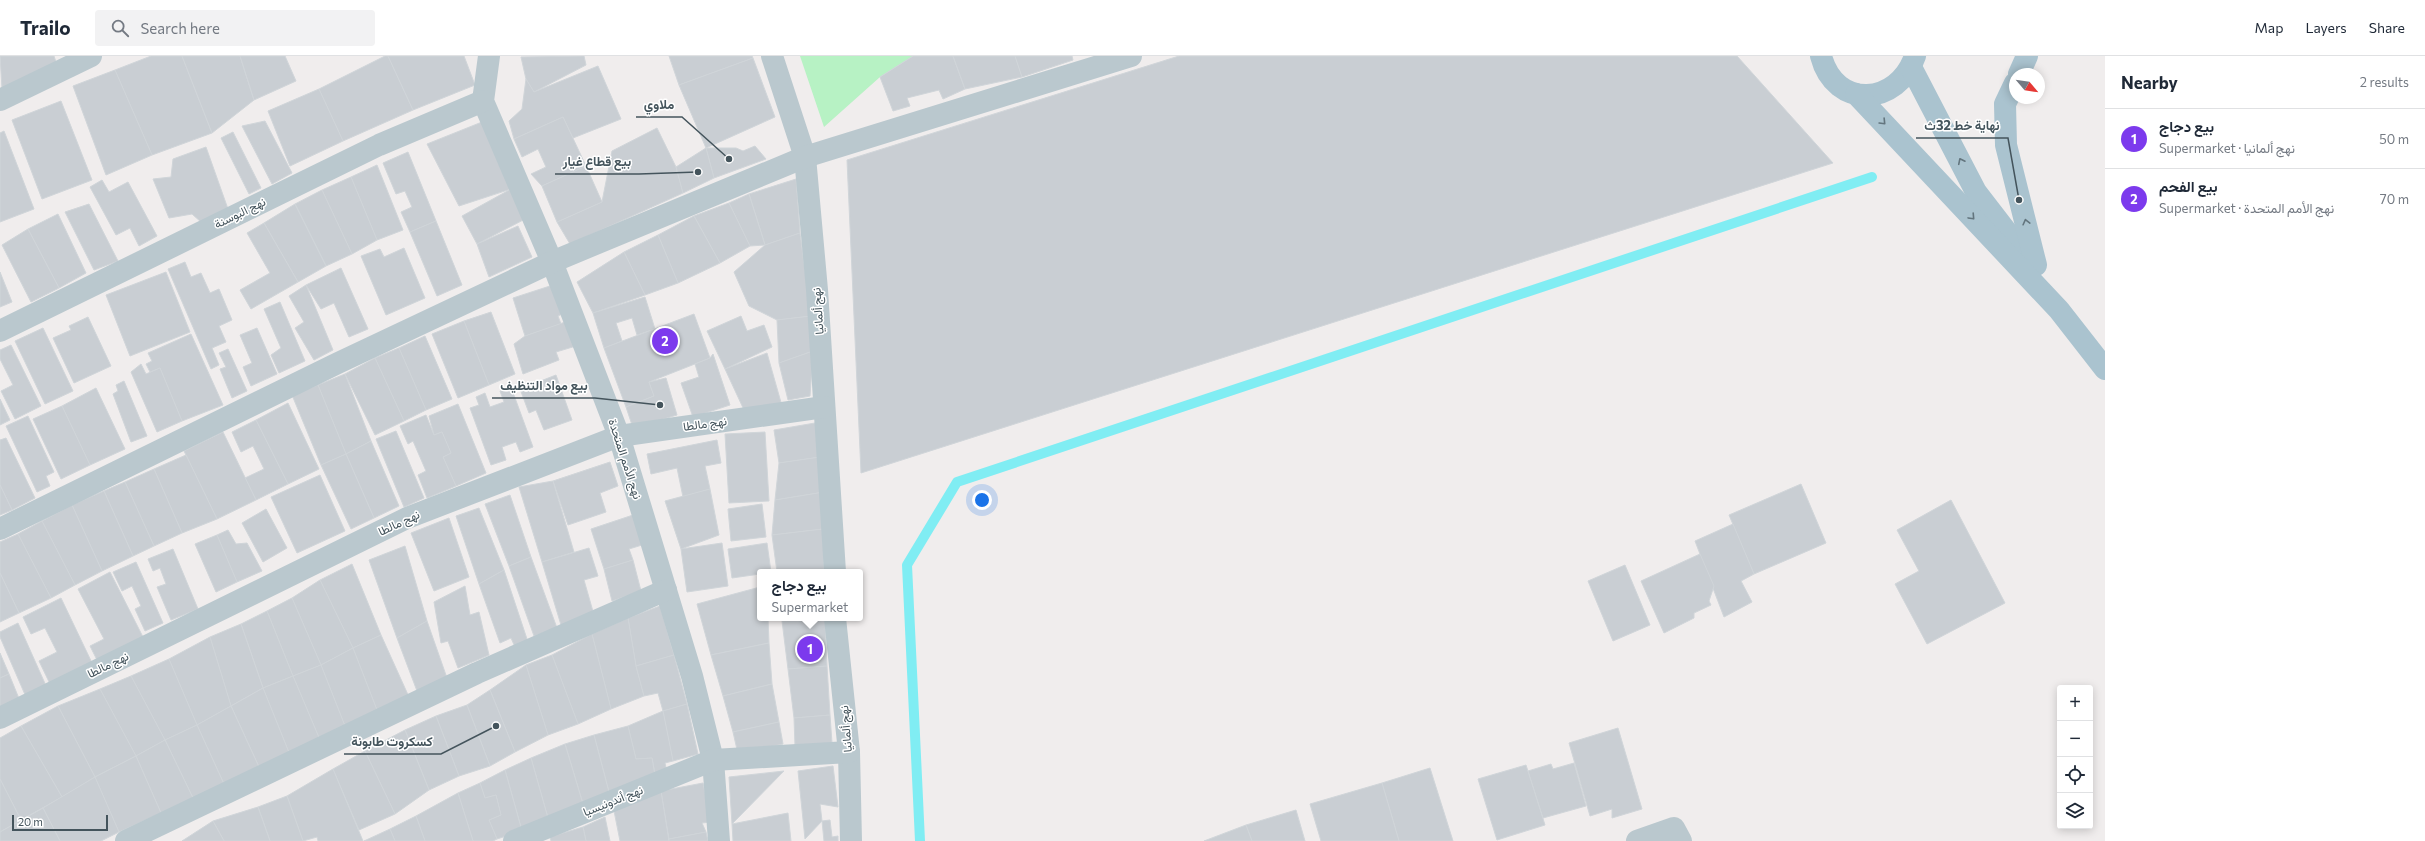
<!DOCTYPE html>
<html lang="en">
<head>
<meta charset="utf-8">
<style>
  body { margin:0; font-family:Commissioner,Vazirmatn,sans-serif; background:#f2f2f3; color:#1f2937 }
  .controls { position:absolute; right:12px; bottom:12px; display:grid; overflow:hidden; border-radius:4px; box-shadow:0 2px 10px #0003 }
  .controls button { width:36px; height:36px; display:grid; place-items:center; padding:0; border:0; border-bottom:1px solid #e0e1e3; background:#fff; color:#1f2937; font:20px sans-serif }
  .compass { position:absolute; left:2009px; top:12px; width:36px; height:36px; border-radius:50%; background:#fff; box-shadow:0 2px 10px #0003; rotate:119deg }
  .scale { position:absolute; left:12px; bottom:10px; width:96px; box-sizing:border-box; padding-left:4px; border:2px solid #44545c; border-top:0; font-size:11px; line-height:14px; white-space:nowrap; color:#44545c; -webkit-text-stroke:3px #fff; paint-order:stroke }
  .you { position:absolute; left:982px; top:444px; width:14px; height:14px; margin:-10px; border:3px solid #fff; border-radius:50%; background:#1a73e8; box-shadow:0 0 0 6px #1a73e833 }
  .badge { display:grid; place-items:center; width:26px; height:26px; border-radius:50%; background:#7c3aed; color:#fff; font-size:13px; font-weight:700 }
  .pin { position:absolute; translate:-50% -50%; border:2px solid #fff; box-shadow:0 1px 4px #0006 }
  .popup { position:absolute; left:757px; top:513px; width:106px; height:52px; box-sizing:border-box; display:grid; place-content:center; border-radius:4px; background:#fff; filter:drop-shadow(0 1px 3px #0005); font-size:13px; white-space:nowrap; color:#747a83 }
  .popup b { font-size:15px; color:#1f2937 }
  .popup::after { content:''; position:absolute; left:50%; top:100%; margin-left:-8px; border:8px solid transparent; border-top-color:#fff }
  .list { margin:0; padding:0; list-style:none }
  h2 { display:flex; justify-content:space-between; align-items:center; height:52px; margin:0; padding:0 16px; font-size:17px }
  h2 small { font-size:13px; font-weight:400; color:#747a83 }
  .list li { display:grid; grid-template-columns:26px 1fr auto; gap:12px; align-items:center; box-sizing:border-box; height:60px; padding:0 16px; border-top:1px solid #e0e1e3 }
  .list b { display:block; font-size:15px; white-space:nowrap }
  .list p { margin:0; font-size:13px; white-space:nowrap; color:#747a83 }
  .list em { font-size:13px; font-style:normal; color:#747a83 }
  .icon { flex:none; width:22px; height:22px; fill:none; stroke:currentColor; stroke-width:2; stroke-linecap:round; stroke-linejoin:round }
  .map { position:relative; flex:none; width:2105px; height:785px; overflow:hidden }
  header { display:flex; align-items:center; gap:24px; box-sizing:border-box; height:56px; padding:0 20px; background:#fff; border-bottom:1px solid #e0e1e3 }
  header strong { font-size:19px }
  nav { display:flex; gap:22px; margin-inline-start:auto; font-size:14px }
  .search { width:280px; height:36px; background:#f2f2f3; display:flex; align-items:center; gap:10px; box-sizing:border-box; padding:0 14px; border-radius:4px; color:#747a83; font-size:15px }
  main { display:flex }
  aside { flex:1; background:#fff }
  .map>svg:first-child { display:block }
</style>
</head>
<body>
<header>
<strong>Trailo</strong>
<div class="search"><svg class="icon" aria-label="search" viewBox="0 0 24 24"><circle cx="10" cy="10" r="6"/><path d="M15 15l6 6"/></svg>Search here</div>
<nav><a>Map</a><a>Layers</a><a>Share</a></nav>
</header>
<main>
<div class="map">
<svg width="2105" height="785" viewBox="0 0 2105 785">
  <rect width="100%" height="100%" fill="#f0eded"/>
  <polygon fill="#b7f2c4" points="800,0 913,0 880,21 824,71"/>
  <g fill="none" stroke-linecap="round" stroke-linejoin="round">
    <polyline stroke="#80edf3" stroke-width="10" points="920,785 907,509 957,426 1872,121"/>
  </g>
  <g fill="#c9ced3" stroke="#d0d5d9">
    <polygon points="0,0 54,0 56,6 2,33"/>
    <polygon points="151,0 182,0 212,77 152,99 115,14"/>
    <polygon points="182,0 240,0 254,44 212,77"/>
    <polygon points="240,0 285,0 296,25 254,44"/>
    <polygon points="385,0 388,0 413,54 343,85 319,33"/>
    <polygon points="388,0 464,0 475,29 413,54"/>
    <polygon points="584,0 586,9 534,36 526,23 521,1"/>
    <polygon points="669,0 752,0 753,2 679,29"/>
    <polygon points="913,0 953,0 965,33 943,43 939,34 907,42 910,50 893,55 880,21"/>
    <polygon points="953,0 1015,0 1022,21 965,33"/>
    <polygon points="1015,0 1072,0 1073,4 1022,21"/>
    <polygon points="1179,0 1737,0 1833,107 861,417 847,104"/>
    <polygon points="753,2 775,61 706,92 679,29"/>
    <polygon points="598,10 621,63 573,82 563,61 514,83 509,65 522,53 526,23 534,36"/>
    <polygon points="115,14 152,99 106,119 73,30"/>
    <polygon points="319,33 343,85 290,110 268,55"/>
    <polygon points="61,45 92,124 42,143 12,64"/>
    <polygon points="563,61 586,110 542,130 531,118 546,111 538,93 522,101 514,83"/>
    <polygon points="265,65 292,117 272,128 242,70"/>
    <polygon points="482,66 511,133 459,150 427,88"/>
    <polygon points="657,72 676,111 683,137 570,188 557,166 602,146 612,95"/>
    <polygon points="4,75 34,153 0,166 0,77"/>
    <polygon points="233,76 261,132 249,138 221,82"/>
    <polygon points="755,90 766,103 714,122 706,92 736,92 743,95"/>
    <polygon points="206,91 228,153 201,166 192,158 169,162 153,123 171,121 173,103"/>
    <polygon points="706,92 714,122 683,137 676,111"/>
    <polygon points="408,96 436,165 410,176 401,156 412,151 405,135 396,138 383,107"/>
    <polygon points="377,109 403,174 377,184 351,121"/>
    <polygon points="586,110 602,146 557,166 542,130"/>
    <polygon points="351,121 377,184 352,198 322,134"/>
    <polygon points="796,123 800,177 765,189 749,138"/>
    <polygon points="102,124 109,136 128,126 157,180 139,190 130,172 116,179 90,131"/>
    <polygon points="511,133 527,162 477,188 462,160"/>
    <polygon points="322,134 352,198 326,210 295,148"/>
    <polygon points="749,138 765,189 750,190 729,147"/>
    <polygon points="729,147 750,190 720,207 694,160"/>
    <polygon points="89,148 118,205 94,214 65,156"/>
    <polygon points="295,148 326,210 298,226 264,167"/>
    <polygon points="58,158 86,217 59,232 28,173"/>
    <polygon points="694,160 720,207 678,227 658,179"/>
    <polygon points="436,165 462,229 437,240 410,176"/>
    <polygon points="264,167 298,226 251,253 240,234 270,217 247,177"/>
    <polygon points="518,170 532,201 489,221 477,188"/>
    <polygon points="28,173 59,232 31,246 2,189"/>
    <polygon points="800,177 811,260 777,264 749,250 734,216 765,189"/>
    <polygon points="658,179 678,227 645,239 624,196"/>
    <polygon points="404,192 425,242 386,259 361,200 380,193 384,201"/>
    <polygon points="624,196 645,239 593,257 577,226"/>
    <polygon points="185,206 191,221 201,217 210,237 219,233 232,264 219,270 226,286 212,292 219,309 211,313 168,213"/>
    <polygon points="341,212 368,273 349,281 334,247 321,253 306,229"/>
    <polygon points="0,216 12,246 0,251"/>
    <polygon points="166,216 190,276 130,300 106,239"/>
    <polygon points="306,229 333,294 314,304 295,272 304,266 289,240"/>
    <polygon points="553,229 562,258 558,260 561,268 525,280 513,242"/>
    <polygon points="645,241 655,273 637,279 632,262 616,267 622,285 604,292 593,257"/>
    <polygon points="280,246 305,305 279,317 271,299 281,292 264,253"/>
    <polygon points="491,256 515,318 489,329 464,265"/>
    <polygon points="694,258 710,302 649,326 654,340 626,351 604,292"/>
    <polygon points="741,260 747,275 764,269 772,291 725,313 707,275"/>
    <polygon points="811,260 813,295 779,307 777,264"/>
    <polygon points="88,261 111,310 74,327 53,282 71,274 69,270"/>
    <polygon points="464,265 489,329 458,342 432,278"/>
    <polygon points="568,265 576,290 556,296 559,304 523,318 514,288 525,280"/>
    <polygon points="43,272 73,335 45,348 15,285"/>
    <polygon points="257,272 277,318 251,330 243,311 252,307 240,279"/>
    <polygon points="191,278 223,349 182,365 160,312 150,316 146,308 152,305 148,297"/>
    <polygon points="425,280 452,343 426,354 399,292"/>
    <polygon points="11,289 41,350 15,363 1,335 13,329 0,303 0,294"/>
    <polygon points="399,292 426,354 404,365 375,302"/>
    <polygon points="228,293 247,335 232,342 220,313 226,311 219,297"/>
    <polygon points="813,295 810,340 788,344 779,307"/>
    <polygon points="767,297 782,350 744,354 725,313"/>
    <polygon points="713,298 730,349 693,361 681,327 699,321 695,308 710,302"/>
    <polygon points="375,302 404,365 375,379 345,318"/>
    <polygon points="141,308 146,318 160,312 182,365 157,376 131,316"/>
    <polygon points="345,318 371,385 346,398 318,329"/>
    <polygon points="556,319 572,364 544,374 536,354 529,357 520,333"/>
    <polygon points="666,322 677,359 633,372 626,351 654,340 649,326"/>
    <polygon points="124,325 147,380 131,386 113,338 118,335 116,329"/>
    <polygon points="318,329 346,398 321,409 292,339"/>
    <polygon points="511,331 533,391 520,396 516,386 502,391 506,404 491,409 470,352 479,349 476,341 485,337 490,351 504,346 500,335"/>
    <polygon points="96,332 125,393 90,409 62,350"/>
    <polygon points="0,343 10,364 0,369"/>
    <polygon points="288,347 319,413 288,428 256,364"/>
    <polygon points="458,348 486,417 456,430 443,401 451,397 442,376 434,379 429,360"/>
    <polygon points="62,350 90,409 61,423 33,363"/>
    <polygon points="426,359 434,379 442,376 451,397 443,401 456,430 427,442 418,419 426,415 413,385 408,388 400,370"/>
    <polygon points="28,360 54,416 46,420 50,430 37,436 6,370"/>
    <polygon points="256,364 288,428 256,444 245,422 264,413 253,390 241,396 232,376"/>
    <polygon points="815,367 820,401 779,407 774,374"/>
    <polygon points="396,375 424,442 404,451 376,383"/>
    <polygon points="223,376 256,444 217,463 184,395"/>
    <polygon points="765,376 769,445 729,447 725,378"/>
    <polygon points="6,382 35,442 12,454 0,429 0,384"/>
    <polygon points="717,384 721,407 705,410 710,433 683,441 677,412 651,418 647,398"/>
    <polygon points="371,385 399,450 374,462 346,398"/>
    <polygon points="346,398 374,462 351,473 321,409"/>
    <polygon points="186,399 217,463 182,477 154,413"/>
    <polygon points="820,401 824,436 775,444 779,407"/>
    <polygon points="610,406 618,430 600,437 606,456 568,469 553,425"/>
    <polygon points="154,413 182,477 154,490 125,426"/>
    <polygon points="320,419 345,475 297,497 271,441"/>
    <polygon points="553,425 574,496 542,506 519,431"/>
    <polygon points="125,426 154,490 133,500 104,435"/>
    <polygon points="1801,428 1826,487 1754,518 1729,459"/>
    <polygon points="0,429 12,454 0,459"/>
    <polygon points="710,433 719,479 681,493 665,445"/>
    <polygon points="104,435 133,500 102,515 72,449"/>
    <polygon points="824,436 823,473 772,479 775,444"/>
    <polygon points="510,439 531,501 509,510 485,448"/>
    <polygon points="1951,444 2005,547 1927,588 1895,528 1919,515 1897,474"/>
    <polygon points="762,448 766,481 731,485 728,453"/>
    <polygon points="72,449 102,515 75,529 42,465"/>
    <polygon points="479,452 504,514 479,528 456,460"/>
    <polygon points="266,453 287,492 263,506 242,467"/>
    <polygon points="633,459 642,489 629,493 633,504 604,513 591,473"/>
    <polygon points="449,462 469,521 434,535 411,477"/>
    <polygon points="42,465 75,529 51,542 18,478"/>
    <polygon points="1733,468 1754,518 1741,525 1752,546 1724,561 1695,485"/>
    <polygon points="823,473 824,514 777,516 772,479"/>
    <polygon points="228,474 236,488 247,487 262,515 237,526 217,479"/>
    <polygon points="18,478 51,542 19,557 0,517 0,486"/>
    <polygon points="217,479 237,526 216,536 195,488"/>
    <polygon points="722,487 728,530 687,536 681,493"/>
    <polygon points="767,487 771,516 760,516 760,518 732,522 728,493"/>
    <polygon points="405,490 427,565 397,582 369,504"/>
    <polygon points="589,492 598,520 584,524 594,559 561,569 542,506"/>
    <polygon points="173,493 198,553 171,564 157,531 166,528 160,512 153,515 148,503"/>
    <polygon points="1700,498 1714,530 1709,545 1711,549 1694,557 1694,562 1664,577 1641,525"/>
    <polygon points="531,501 557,572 534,580 509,510"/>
    <polygon points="633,504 641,535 612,545 604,513"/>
    <polygon points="136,506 163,567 145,575 135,553 141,550 132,530 122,535 113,516"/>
    <polygon points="352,508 381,579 353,592 320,524"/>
    <polygon points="1625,509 1650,569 1613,585 1588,525"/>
    <polygon points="504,514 528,586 515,591 511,582 500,587 479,528"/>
    <polygon points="110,516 144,583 98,606 90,590 104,583 78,533"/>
    <polygon points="0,517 19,557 0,566"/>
    <polygon points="320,524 353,592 321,609 292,542"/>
    <polygon points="465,530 470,559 479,556 489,599 458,612 448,585 441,587 434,546"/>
    <polygon points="760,531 760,562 768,562 769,587 711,599 697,548"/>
    <polygon points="61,542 93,609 51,630 39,605 57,596 45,572 31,578 23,561"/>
    <polygon points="292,542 321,609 293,620 267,555"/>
    <polygon points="660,550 674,599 636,610 628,562"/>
    <polygon points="267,555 293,620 263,632 241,568"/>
    <polygon points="628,562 636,610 644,640 611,653 592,578"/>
    <polygon points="782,562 819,562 782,565"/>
    <polygon points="825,562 827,610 788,613 782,565"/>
    <polygon points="427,565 447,622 417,635 397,582"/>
    <polygon points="18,567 47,632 26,641 0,581 0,576"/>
    <polygon points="241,568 263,632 231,650 210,581"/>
    <polygon points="592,578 611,653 578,668 552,599"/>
    <polygon points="381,579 409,641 377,654 353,592"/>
    <polygon points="210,581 231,650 197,669 169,603"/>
    <polygon points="769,587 772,628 723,640 711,599"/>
    <polygon points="353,592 377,654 345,670 321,609"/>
    <polygon points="0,597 9,618 0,622"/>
    <polygon points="552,599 578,668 548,679 526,609"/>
    <polygon points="674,599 687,648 663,655 658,637 644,640 636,610"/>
    <polygon points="169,603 197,669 165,684 131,620"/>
    <polygon points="321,609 345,670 320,684 293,620"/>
    <polygon points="526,609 548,679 515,696 490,634"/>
    <polygon points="827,610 830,659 794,662 788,613"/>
    <polygon points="9,618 20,645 0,653 0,622"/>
    <polygon points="131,620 165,684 136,700 100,633"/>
    <polygon points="293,620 320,684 290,699 263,632"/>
    <polygon points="772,628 779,666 733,676 723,640"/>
    <polygon points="263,632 290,699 259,711 231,650"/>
    <polygon points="100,633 136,700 95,721 58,650"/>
    <polygon points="490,634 515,696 490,710 467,649"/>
    <polygon points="687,648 698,698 673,705 663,655"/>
    <polygon points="467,649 490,710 459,720 436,660"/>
    <polygon points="58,650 95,721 62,741 21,670"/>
    <polygon points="231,650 259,711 224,728 197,669"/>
    <polygon points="663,655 673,705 665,707 667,716 655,719 652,702 636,703 628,670"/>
    <polygon points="830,659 832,687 795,690 794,662"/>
    <polygon points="436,660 459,720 429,734 405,674"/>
    <polygon points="779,666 783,688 738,698 733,676"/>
    <polygon points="197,669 224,728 194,744 165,684"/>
    <polygon points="21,670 62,741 21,764 0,723 0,682"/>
    <polygon points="628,670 636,703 652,702 655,719 609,736 594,679"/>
    <polygon points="1618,672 1642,753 1612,762 1612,753 1590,760 1569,687"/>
    <polygon points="405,674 429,734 395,758 365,695"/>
    <polygon points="594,679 609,736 583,748 565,688"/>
    <polygon points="165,684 194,744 161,757 136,700"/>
    <polygon points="565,688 583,748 548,762 531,702"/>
    <polygon points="365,695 395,758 359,774 333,713"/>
    <polygon points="136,700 161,757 119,776 95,721"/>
    <polygon points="531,702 548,762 522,775 505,714"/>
    <polygon points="1574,707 1586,750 1543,762 1528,715 1551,708 1553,713"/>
    <polygon points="1526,709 1545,769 1497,784 1478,723"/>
    <polygon points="833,710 838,751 820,748 822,765 805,783 798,715"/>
    <polygon points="1430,712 1453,785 1399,785 1382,727"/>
    <polygon points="333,713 363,785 318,785 317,781 303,785 287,740"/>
    <polygon points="505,714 522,775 497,783 489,764 501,759 496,739 485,742 480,727"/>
    <polygon points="784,715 732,768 729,721"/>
    <polygon points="95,721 119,776 101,785 60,785 43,752"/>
    <polygon points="0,723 21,764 0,776"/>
    <polygon points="480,727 485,742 496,739 501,759 489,764 497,783 493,785 473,785 458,737"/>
    <polygon points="703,727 711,766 702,767 706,776 669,783 661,735"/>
    <polygon points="1382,727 1399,785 1321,785 1310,748"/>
    <polygon points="661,735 669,785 620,785 614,755"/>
    <polygon points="458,737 473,785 425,785 416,760"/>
    <polygon points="287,740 303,785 270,785 258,751"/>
    <polygon points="258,751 270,785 224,785 213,765"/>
    <polygon points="43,752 60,785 0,785 0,776"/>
    <polygon points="1296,754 1305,785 1252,785 1246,769"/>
    <polygon points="788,757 791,785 733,785 732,768"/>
    <polygon points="416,760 425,785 395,785 390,773"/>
    <polygon points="605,761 610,785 586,785 583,771"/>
    <polygon points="830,764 832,781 838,780 838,785 824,785 822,765"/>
    <polygon points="213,765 224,785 182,785"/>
    <polygon points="1246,769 1252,785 1204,785"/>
    <polygon points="583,771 586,785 551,785 550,781"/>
    <polygon points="390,773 395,785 364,785"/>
    <polygon points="706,776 708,785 669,785 669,783"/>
  </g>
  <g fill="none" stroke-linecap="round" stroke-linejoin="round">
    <g stroke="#bac8ce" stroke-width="22">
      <polyline points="489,0 483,45 552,206 619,380 692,620 713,704 719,785"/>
      <polyline points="772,0 805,101 817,234 835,516"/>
      <polyline points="0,44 91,0"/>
      <polyline points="0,275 379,89 483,45"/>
      <polyline points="0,473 338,307 552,206 805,101 1131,0"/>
      <polyline points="835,562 849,696 851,785"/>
      <polyline points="0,662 407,462 619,380 824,351"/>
      <polyline points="126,785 477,617 666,534"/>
      <polyline points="514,785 713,704 849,696"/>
      <polyline points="1637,785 1674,772 1681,785"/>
    </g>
    <g stroke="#aac3cf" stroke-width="22">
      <path d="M 1821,0 C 1835,54 1898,50 1915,0"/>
      <polyline points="1911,11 1976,136 2023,197"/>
      <polyline points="2019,18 2027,0"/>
      <polyline points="2015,27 2005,48 2006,89 2036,209"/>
      <polyline points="1856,38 2059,254 2105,313"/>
    </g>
  </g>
  <defs><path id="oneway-chevron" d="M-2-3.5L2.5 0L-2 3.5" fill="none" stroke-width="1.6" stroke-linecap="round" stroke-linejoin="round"/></defs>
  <g stroke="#63757e">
    <use href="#oneway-chevron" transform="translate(1883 66) rotate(46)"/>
    <use href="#oneway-chevron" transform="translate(1961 105) rotate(-116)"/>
    <use href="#oneway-chevron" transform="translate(1972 161) rotate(47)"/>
    <use href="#oneway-chevron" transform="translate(2026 166) rotate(-104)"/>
  </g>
  <g text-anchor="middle" stroke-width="3" stroke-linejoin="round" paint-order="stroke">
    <g font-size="12" fill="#44545c" stroke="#fff">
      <text transform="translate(240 157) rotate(-26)" y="4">نهج البوسنة</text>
      <text transform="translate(818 255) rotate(-94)" y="4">نهج ألمانيا</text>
      <text transform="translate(705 368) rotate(-8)" y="4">نهج مالطا</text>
      <text transform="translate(625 403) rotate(72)" y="4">نهج الأمم المتحدة</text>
      <text transform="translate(399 467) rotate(-25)" y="4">نهج مالطا</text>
      <text transform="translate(108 609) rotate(-26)" y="4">نهج مالطا</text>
      <text transform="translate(846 673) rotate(-95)" y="4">نهج ألمانيا</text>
      <text transform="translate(613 745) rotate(-22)" y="4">نهج أندونيسيا</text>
    </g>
  </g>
  <path fill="none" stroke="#44545c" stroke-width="1.5" d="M729 103L682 61H636M2019 144L2008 82H1916M698 116L639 118H555M660 349L595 342H492M496 670L441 698H344"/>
  <g fill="#44545c" stroke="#fff" stroke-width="1.5">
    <circle cx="729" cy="103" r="4"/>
    <circle cx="2019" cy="144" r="4"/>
    <circle cx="698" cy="116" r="4"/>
    <circle cx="660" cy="349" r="4"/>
    <circle cx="496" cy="670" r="4"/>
  </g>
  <g font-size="13" text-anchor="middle" font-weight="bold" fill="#44545c" stroke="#fff" stroke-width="3" stroke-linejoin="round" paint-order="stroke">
    <text x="659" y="53">ملاوي</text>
    <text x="1962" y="74">نهاية خط 32ث</text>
    <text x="597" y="110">بيع قطاع غيار</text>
    <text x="544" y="334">بيع مواد التنظيف</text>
    <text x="392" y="690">كسكروت طابونة</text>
  </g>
</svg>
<div class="controls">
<button>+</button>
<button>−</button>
<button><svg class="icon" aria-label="locate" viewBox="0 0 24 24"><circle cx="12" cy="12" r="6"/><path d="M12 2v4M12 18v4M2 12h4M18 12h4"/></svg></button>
<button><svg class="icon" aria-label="layers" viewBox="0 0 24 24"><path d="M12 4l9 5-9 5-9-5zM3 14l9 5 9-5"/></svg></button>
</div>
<svg class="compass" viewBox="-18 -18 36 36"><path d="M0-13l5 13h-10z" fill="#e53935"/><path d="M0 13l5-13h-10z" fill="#747a83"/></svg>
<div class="scale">20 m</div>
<div class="you"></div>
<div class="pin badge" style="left:810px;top:593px">1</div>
<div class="popup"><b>بيع دجاج</b>Supermarket</div>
<div class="pin badge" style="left:665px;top:285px">2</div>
</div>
<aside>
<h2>Nearby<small>2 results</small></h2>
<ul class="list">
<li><span class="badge">1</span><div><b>بيع دجاج</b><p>Supermarket · نهج ألمانيا</p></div><em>50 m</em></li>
<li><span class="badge">2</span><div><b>بيع الفحم</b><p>Supermarket · نهج الأمم المتحدة</p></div><em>70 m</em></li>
</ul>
</aside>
</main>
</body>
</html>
